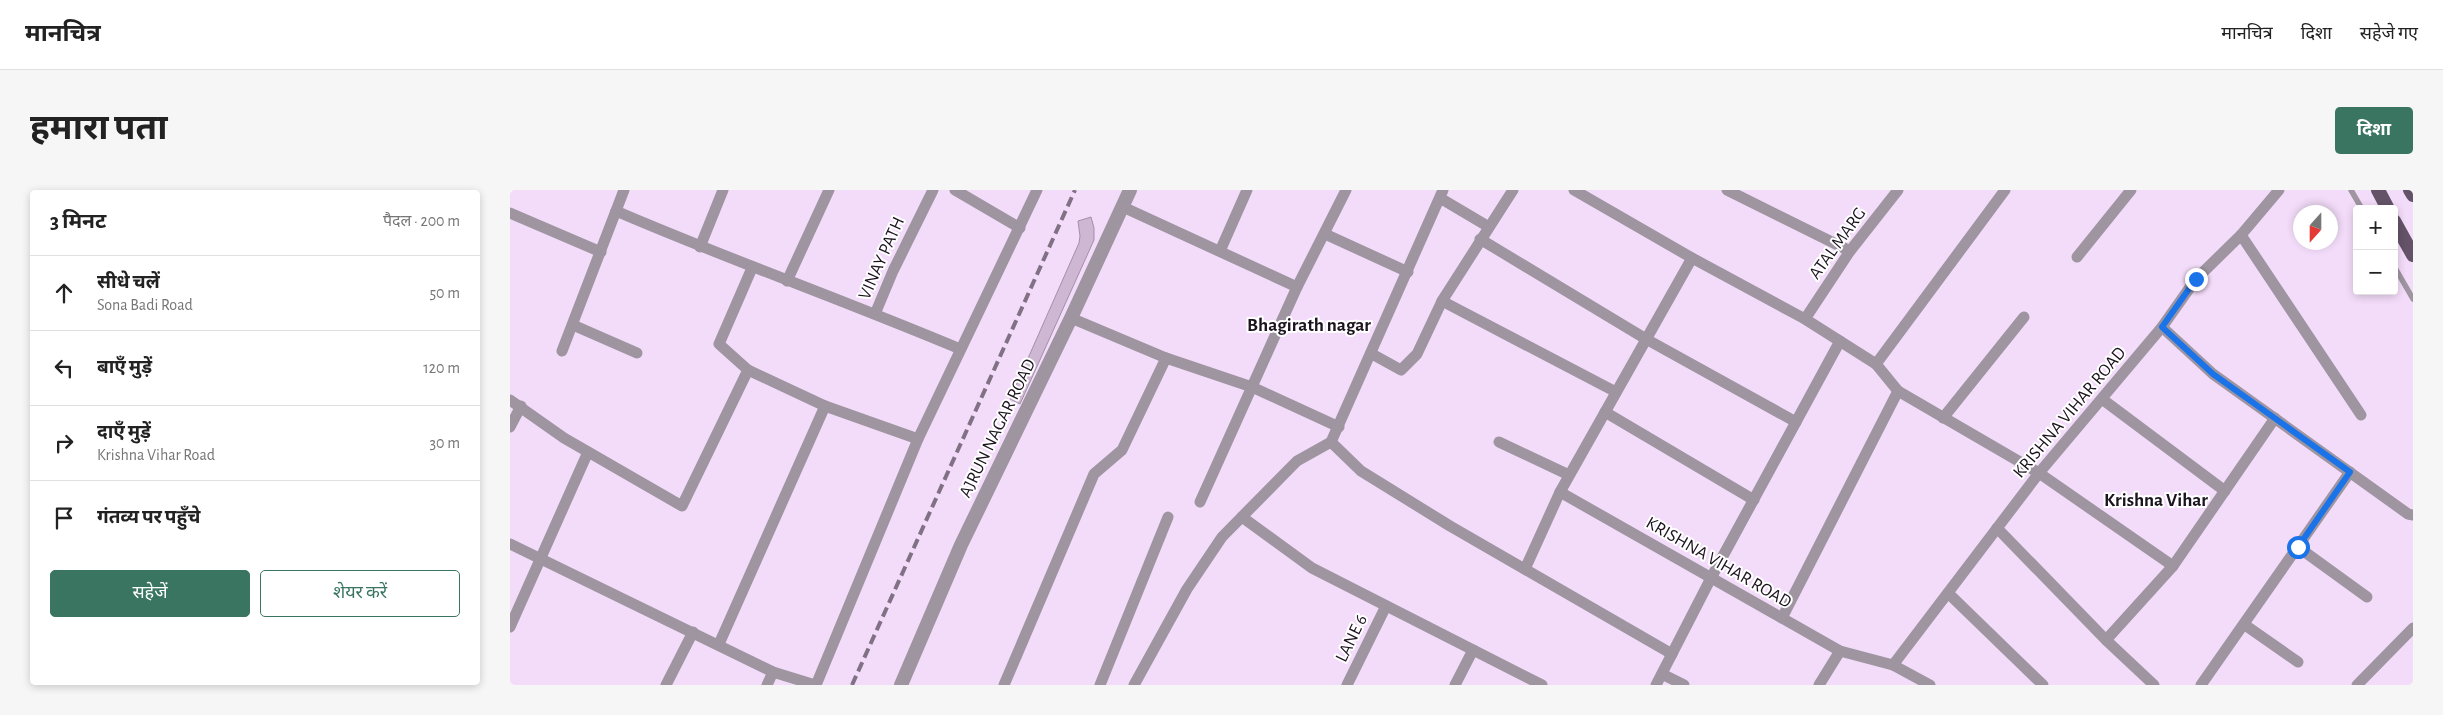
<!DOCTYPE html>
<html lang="hi">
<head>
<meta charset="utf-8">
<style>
  body { margin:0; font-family:"Alegreya Sans","Noto Sans Devanagari",sans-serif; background:#f6f6f6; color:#222 }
  .controls { position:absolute; right:15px; top:15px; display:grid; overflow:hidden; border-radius:5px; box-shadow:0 2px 8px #0003 }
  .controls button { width:45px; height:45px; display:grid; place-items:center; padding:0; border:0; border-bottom:1px solid #e0e0e0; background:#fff; color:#222; font:25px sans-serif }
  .compass { position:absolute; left:1783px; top:15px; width:45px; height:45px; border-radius:50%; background:#fff; box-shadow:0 2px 8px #0003; rotate:201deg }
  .stop { position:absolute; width:15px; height:15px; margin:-11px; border:4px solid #1a73e8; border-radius:50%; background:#fff }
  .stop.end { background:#1a73e8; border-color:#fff; box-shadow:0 1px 5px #0008 }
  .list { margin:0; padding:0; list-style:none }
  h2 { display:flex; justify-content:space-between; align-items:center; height:65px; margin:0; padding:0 20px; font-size:21px }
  h2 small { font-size:16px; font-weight:400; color:#767676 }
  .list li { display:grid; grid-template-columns:32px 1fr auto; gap:15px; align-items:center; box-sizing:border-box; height:75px; padding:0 20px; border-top:1px solid #e0e0e0 }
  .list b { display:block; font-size:19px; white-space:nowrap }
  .list p { margin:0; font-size:16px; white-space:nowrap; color:#767676 }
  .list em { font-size:16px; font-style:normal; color:#767676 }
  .actions { display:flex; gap:10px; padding:15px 20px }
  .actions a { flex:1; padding:11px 0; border:1px solid #397561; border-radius:5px; text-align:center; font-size:18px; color:#397561 }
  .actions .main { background:#397561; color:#fff }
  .icon { flex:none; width:28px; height:28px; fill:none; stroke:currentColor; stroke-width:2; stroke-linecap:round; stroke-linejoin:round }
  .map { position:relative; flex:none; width:1903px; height:495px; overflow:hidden; border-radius:5px }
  header { display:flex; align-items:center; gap:30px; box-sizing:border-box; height:70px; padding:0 25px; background:#fff; border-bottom:1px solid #e0e0e0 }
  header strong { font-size:24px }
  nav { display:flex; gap:28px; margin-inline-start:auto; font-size:18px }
  .intro { display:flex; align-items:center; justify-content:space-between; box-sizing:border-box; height:120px; padding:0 30px }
  h1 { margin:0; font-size:35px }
  .button { padding:12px 22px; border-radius:5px; background:#397561; color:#fff; font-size:18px; font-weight:700 }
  main { display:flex; gap:30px; padding:0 30px }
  aside { flex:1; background:#fff; border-radius:5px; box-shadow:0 2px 8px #0003 }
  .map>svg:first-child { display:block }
</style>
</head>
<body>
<header>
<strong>मानचित्र</strong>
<nav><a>मानचित्र</a><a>दिशा</a><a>सहेजे गए</a></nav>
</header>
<div class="intro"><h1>हमारा पता</h1><a class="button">दिशा</a></div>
<main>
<aside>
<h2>3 मिनट<small>पैदल · 200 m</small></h2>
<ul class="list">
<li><svg class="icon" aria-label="ahead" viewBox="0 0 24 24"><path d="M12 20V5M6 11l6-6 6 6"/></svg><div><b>सीधे चलें</b><p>Sona Badi Road</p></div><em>50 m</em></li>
<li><svg class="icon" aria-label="left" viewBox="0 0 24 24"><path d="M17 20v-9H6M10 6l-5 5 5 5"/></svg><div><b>बाएँ मुड़ें</b></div><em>120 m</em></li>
<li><svg class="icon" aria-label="right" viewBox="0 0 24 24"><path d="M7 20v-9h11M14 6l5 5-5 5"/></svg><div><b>दाएँ मुड़ें</b><p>Krishna Vihar Road</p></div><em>30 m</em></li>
<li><svg class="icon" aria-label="arrive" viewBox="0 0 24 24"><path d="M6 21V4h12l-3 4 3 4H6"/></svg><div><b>गंतव्य पर पहुँचे</b></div></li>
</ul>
<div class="actions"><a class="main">सहेजें</a><a>शेयर करें</a></div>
</aside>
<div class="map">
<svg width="1903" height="495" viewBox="0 0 1903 495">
  <rect width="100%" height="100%" fill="#f3dcf9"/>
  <polygon fill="#cdb7d3" stroke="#a38ea8" points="581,27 584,38 584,50 510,214 500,209 569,53 570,46 568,31"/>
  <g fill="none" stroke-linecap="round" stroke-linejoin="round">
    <g stroke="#9e95a1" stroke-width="5.5">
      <polyline points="1841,0 1852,19"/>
      <polyline points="1884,76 1903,109"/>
    </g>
    <g stroke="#9e95a1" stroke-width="11">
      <polyline points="445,0 510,38"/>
      <polyline points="1064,0 1182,68 1295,129 1366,174 1388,201 1529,283 1663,376"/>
      <polyline points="1217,0 1340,61"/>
      <polyline points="930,8 979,37"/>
      <polyline points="613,17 787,97"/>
      <path d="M 106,21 C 220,70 336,111 450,159"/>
      <polyline points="0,23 91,62"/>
      <polyline points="815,44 898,82"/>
      <polyline points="1731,45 1851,225"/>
      <polyline points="970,49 1136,149 1286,232"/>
      <polyline points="190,57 213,0"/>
      <polyline points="710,61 737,0"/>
      <polyline points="1567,67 1621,0"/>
      <polyline points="242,78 209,154 238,180 315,216 408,249"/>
      <polyline points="277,91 319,0"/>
      <polyline points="932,111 1106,202"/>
      <polyline points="365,124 383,81 423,0"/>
      <polyline points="561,128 656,168 742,197 829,237"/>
      <polyline points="1295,129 1340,61 1388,0"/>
      <polyline points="63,135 127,163"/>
      <polyline points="1652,137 1703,184 1898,324 1903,325"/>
      <polyline points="52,161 114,0"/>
      <polyline points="862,164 891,180 907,164 932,111 1003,0"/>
      <polyline points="1366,174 1495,0"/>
      <polyline points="1592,209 1715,301"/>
      <polyline points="0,210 54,248 172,316 238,180"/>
      <polyline points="1095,222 1244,310"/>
      <polyline points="1433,228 1514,127"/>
      <polyline points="0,237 11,216"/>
      <polyline points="821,252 851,281 940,336 1162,464"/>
      <polyline points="989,252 1059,285"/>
      <polyline points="1050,302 1330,461 1383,475 1420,495"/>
      <polyline points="690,312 787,97 836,0"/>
      <polyline points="732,327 802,378 1032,495"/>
      <polyline points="1487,338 1596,450 1644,495"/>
      <polyline points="0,354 263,482 305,495"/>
      <polyline points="1788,357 1857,407"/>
      <polyline points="1015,379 1050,302 1182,68"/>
      <polyline points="1438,403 1533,495"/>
      <polyline points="1272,428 1388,201"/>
      <polyline points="1735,435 1788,472"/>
      <polyline points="0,437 78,262"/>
      <polyline points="1596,450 1663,376 1765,228"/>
      <polyline points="209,454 315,216"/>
      <polyline points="1383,475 1529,283 1652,137 1686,89 1731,45 1769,0"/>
      <polyline points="1152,484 1174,495"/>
      <polyline points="156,495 183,442"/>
      <polyline points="257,495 263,482"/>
      <polyline points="306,495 408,249 527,0"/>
      <polyline points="494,495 584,284 612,260 656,168"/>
      <polyline points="590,495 658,327"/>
      <polyline points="624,495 677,399 712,347 787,271 821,252 933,0"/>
      <polyline points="837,495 876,416"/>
      <polyline points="945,495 963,460"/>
      <polyline points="1146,495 1201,388 1330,151"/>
      <polyline points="1309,495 1330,461"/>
      <polyline points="1691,495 1840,282"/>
      <polyline points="1847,495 1903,438"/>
    </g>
    <polyline stroke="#9e95a1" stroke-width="14" points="391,495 451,355 561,128 620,0"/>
    <g stroke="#645368" stroke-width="14">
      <polyline points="1868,0 1878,19"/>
      <polyline points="1900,0 1903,5"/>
      <polyline points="1884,31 1903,65"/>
    </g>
    <polyline stroke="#807184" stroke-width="4" stroke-dasharray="10 5" stroke-linecap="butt" points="342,495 565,0"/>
  </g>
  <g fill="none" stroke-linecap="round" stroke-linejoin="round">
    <polyline stroke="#1a73e8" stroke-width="6" points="1686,89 1652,137 1703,184 1840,282 1788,357"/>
  </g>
  <g text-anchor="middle" stroke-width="4" stroke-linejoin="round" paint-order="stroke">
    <g font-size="18" fill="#1b131d" stroke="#fff">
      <text transform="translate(1327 53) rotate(-54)" y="6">ATAL MARG</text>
      <text transform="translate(371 68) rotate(-66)" y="6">VINAY PATH</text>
      <text transform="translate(1559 222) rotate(-50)" y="6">KRISHNA VIHAR ROAD</text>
      <text transform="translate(487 238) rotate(-64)" y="6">AJRUN NAGAR ROAD</text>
      <text transform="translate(1209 372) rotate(30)" y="6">KRISHNA VIHAR ROAD</text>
      <text transform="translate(841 448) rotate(-64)" y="6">LANE 6</text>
    </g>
    <g font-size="19" font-weight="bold" fill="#1b131d" stroke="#fff">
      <text x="799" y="141">Bhagirath nagar</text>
      <text x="1646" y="316">Krishna Vihar</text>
    </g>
  </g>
</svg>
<div class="controls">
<button>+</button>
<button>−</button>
</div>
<svg class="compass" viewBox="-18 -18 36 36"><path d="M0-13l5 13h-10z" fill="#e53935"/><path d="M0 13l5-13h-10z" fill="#767676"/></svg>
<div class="stop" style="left:1788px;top:357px"></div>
<div class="stop end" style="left:1686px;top:89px"></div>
</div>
</main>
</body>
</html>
